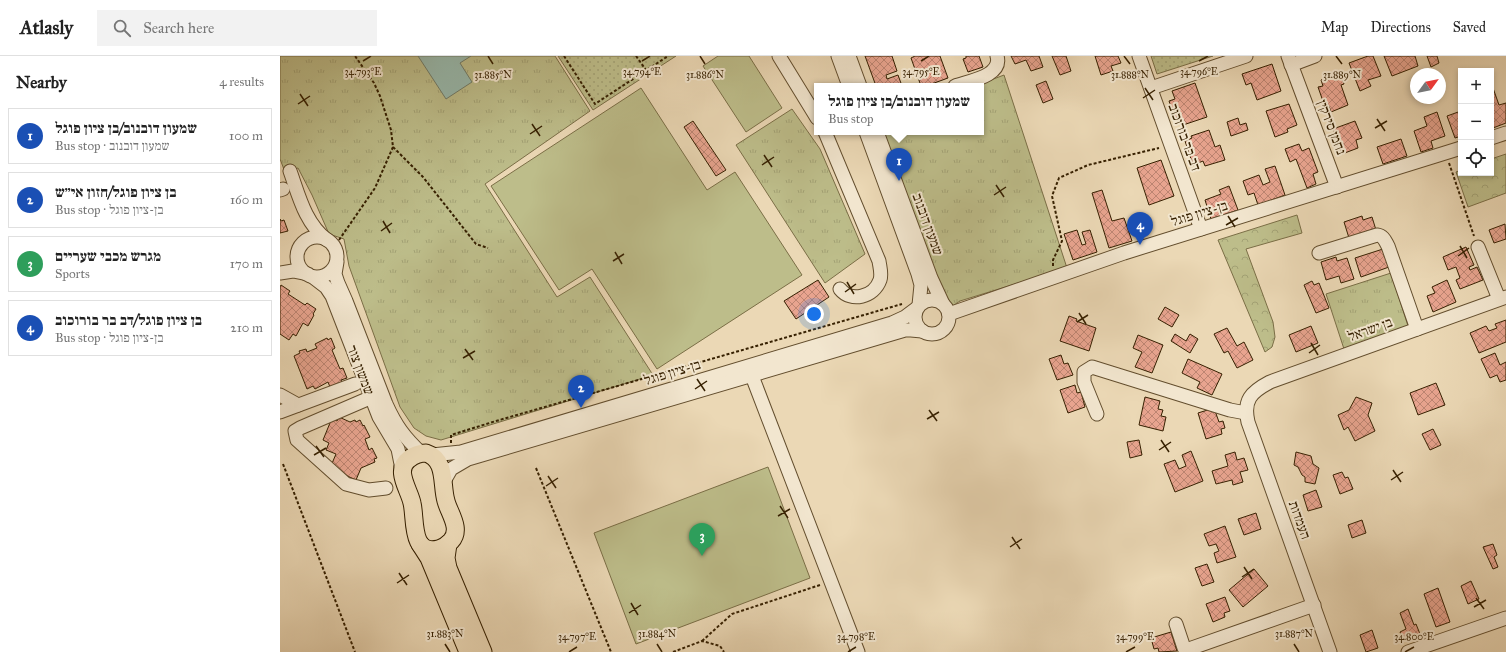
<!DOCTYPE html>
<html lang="en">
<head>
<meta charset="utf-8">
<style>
  body { margin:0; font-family:"IM FELL Great Primer","Frank Ruhl Libre",serif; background:#f2f2f2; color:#222 }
  .controls { position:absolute; right:12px; top:12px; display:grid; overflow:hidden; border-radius:0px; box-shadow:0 2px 6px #0003 }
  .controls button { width:36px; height:36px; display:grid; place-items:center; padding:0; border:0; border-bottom:1px solid #e0e0e0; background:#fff; color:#222; font:20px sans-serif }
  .compass { position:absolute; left:1130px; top:12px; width:36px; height:36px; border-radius:50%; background:#fff; box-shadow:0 2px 6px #0003; rotate:57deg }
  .you { position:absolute; left:534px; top:258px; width:14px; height:14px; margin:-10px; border:3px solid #fff; border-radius:50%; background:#1a73e8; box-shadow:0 0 0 6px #1a73e833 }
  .badge { display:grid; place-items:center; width:26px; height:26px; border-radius:50%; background:#b45309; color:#fff; font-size:13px; font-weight:700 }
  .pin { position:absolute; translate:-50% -33px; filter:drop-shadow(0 1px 2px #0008) }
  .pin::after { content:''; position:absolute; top:21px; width:14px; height:12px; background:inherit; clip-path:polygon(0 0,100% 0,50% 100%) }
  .popup { position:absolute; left:534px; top:27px; width:170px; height:52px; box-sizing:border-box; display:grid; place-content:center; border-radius:0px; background:#fff; filter:drop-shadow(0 1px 3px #0005); font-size:13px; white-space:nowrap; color:#767676 }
  .popup b { font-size:15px; color:#222 }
  .popup::after { content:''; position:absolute; left:50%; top:100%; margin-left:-8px; border:8px solid transparent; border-top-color:#fff }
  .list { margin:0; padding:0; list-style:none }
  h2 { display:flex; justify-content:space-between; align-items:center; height:52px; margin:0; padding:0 16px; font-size:17px }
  h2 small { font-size:13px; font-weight:400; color:#767676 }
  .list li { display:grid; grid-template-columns:26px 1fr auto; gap:12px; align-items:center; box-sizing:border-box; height:56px; margin:0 8px 8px; padding:0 8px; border:1px solid #e0e0e0; border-radius:0px }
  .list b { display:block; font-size:15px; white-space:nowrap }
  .list p { margin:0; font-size:13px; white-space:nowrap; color:#767676 }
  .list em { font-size:13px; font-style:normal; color:#767676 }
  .icon { flex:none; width:22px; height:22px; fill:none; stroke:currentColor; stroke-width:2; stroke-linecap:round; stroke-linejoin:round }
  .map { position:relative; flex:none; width:1226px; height:596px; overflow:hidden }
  header { display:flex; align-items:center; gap:24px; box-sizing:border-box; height:56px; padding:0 20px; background:#fff; border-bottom:1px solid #e0e0e0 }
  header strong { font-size:19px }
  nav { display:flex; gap:22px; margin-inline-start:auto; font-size:14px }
  .search { width:280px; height:36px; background:#f2f2f2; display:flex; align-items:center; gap:10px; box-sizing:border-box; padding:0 14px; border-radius:0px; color:#767676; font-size:15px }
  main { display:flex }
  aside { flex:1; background:#fff }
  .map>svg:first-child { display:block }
</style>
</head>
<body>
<header>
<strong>Atlasly</strong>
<div class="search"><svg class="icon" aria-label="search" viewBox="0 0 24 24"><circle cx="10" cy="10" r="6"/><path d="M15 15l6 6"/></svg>Search here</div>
<nav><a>Map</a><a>Directions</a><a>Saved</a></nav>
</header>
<main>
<aside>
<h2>Nearby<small>4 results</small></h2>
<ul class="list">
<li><span class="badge" style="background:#1a4fb4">1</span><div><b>שמעון דובנוב/בן ציון פוגל</b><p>Bus stop · שמעון דובנוב</p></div><em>100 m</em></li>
<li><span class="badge" style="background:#1a4fb4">2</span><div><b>בן ציון פוגל/חזון אי״ש</b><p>Bus stop · בן-ציון פוגל</p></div><em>160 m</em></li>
<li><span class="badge" style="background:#2e9e5b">3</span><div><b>מגרש מכבי שעריים</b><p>Sports</p></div><em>170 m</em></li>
<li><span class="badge" style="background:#1a4fb4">4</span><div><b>בן ציון פוגל/דב בר בורוכוב</b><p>Bus stop · בן-ציון פוגל</p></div><em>210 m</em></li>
</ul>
</aside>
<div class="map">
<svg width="1226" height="596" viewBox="0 0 1226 596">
  <defs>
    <pattern id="grass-tufts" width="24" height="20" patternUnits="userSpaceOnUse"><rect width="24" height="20" fill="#bdbd8a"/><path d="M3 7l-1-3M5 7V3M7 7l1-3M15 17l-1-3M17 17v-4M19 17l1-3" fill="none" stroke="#a3a275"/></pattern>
    <pattern id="forest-crowns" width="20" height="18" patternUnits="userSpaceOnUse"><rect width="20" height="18" fill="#bdbd8a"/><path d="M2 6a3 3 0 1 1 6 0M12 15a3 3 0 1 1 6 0" fill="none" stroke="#a3a275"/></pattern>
    <pattern id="park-dots" width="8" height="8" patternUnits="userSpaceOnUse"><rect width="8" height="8" fill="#bdbd8a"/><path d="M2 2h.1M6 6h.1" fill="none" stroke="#a3a275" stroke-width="1.8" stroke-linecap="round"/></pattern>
    <pattern id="building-cross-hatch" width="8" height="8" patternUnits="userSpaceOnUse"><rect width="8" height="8" fill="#e8a48f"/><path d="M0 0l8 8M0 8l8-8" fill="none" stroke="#bd8572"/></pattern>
  </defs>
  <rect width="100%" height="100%" fill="#ebd8b5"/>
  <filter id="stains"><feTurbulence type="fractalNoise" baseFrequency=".005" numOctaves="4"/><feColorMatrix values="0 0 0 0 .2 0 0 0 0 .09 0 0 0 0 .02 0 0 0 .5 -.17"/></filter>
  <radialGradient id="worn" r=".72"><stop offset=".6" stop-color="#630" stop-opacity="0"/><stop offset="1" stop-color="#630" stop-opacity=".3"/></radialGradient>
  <g fill="url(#grass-tufts)" stroke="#7a6e46">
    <polygon points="0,0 275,0 310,55 205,128 277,241 310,221 373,319 161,384 146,380 134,372 120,351 69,210 64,183 49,178 32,139 18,112 5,116 0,103"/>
    <polygon points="724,19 787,212 680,245 671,251 662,244 602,76 701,76 701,30 695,30"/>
    <polygon points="512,53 540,93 585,198 545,227 456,89"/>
    <polygon points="1111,217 1128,270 1064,293 1046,238"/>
  </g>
  <g fill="url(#forest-crowns)" stroke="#7a6e46">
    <polygon points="1226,98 1226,137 1188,151 1176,116 1181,114 1181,117 1211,117 1211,103"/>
    <polygon points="1017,159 1022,177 966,193 993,266 995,281 992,291 985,296 938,184"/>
  </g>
  <g fill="url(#park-dots)" stroke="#7a6e46">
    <polygon points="278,0 396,0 313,54"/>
    <polygon points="871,0 933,0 877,18"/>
  </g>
  <g fill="#bdbd8a" stroke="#7a6e46">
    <polygon points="438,0 469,0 502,52 466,76 423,10"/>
    <polygon points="361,32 427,134 455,116 522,219 377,313 312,213 279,234 211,130"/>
    <polygon points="488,411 530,522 356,588 314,477"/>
  </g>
  <polygon fill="#98baae" stroke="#717c69" points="138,0 191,0 180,7 192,26 166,43"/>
  <g fill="url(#building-cross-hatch)" stroke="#362001">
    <polygon points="585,0 612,0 617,15 606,19 607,23 618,19 622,30 596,30"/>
    <polygon points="635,0 660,0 668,22 646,30 641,30 631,2"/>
    <polygon points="686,0 699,0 703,11 688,16 683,3 686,2"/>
    <polygon points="731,0 759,0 763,11 751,15 746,4 735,8"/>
    <polygon points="772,0 786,0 791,15 780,19"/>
    <polygon points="815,0 838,0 841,7 831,10 833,15 821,19"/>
    <polygon points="1088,0 1093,0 1101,20 1088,24 1091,30 1080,35 1069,7"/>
    <polygon points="1104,0 1135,0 1138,10 1112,20"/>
    <polygon points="1147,0 1157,0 1159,7 1151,11"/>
    <polygon points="992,8 1001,35 977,44 971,27 966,29 962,18"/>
    <polygon points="1060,17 1064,28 1061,29 1068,49 1051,56 1049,50 1045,51 1038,31 1043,30 1041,24"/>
    <polygon points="766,25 773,43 763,47 756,29"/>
    <polygon points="915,27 927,61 903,69 900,60 895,62 889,45 895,43 892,35"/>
    <polygon points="1211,32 1213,32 1219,49 1226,47 1226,67 1213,72 1211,68"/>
    <polygon points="1009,48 1017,69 1007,73 1008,76 995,81 986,55"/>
    <polygon points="1181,55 1181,80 1175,82 1167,60"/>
    <polygon points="1157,56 1165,80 1151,85 1153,92 1141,96 1134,75 1147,70 1144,61"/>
    <polygon points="958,62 960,69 966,67 968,74 951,80 947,66"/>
    <polygon points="413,65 446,114 436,120 404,71"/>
    <polygon points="1075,65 1082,82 1076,84 1078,92 1062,98 1053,73"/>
    <polygon points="929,74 935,91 940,89 945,104 925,110 923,105 913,109 905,85 912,82 911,80"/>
    <polygon points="1121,83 1127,100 1103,108 1097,91"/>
    <polygon points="1019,88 1022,95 1029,92 1038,116 1033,118 1036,128 1027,132 1016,103 1010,106 1005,93"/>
    <polygon points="881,104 894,140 869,149 857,112"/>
    <polygon points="995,110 1005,139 978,149 974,137 968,139 963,125 979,119 983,129 990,126 985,113"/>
    <polygon points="949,130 958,154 931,163 925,144 941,138 939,134"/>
    <polygon points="822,134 832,165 844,162 852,185 829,192 812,137"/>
    <polygon points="1082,160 1083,164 1092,161 1096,174 1069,182 1064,166"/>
    <polygon points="0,163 1,165 4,164 8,175 0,177"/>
    <polygon points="1225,168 1226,183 1214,187 1209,174"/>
    <polygon points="797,174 802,189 806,188 802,176 810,174 817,196 793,204 784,178"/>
    <polygon points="1186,191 1194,209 1189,211 1190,214 1197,211 1203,224 1180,233 1176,224 1180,222 1176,211 1168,214 1163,201"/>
    <polygon points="1103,193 1109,211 1081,221 1075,202"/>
    <polygon points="1056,201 1057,205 1067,202 1074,223 1061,227 1059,220 1046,224 1041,206"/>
    <polygon points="538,224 549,241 516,263 504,245"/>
    <polygon points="1167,224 1176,246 1153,256 1147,240 1155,237 1152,231"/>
    <polygon points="1032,225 1034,229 1039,227 1049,252 1036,257 1024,229"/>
    <polygon points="1,229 10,235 8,238 25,249 27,247 36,253 33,258 34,259 28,270 23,267 16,280 13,278 9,284 0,278 0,231"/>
    <polygon points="885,251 899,259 892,271 878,263"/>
    <polygon points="789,260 797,263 796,265 816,272 809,295 780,285"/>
    <polygon points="1226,264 1226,286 1199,297 1190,277 1206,270 1209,275 1217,272 1215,268"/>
    <polygon points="1031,270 1038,287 1016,296 1009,279"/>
    <polygon points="947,272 957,290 964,286 973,304 957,312 948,295 944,297 934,278"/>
    <polygon points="895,278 906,285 910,278 918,283 910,297 891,285"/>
    <polygon points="858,279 883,289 872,317 855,311 862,296 853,292"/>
    <polygon points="47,282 48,284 51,282 55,292 52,294 60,313 63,312 67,322 61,324 62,326 50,331 48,326 35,333 33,330 27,333 14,300 20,297 19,295 26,293 27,296 37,292 35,288"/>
    <polygon points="1215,297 1220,309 1226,306 1226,324 1220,326 1217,319 1210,322 1201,303"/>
    <polygon points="781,299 784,308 788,307 793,319 777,324 769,303"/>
    <polygon points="908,303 942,318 932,339 917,332 920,326 902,317"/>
    <polygon points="1156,327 1165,349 1138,359 1130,337"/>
    <polygon points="795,329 797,337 801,336 805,351 788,357 780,334"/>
    <polygon points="865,341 880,345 878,353 883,354 881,360 886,361 883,375 859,369"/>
    <polygon points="1076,341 1092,347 1088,359 1095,375 1075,385 1068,371 1064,374 1058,359 1069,354"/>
    <polygon points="934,352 939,366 943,365 945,372 941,373 942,378 926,383 918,357"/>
    <polygon points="59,361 70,366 75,364 76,366 80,364 83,370 84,369 90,381 85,383 89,394 92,392 97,402 94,403 95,406 81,412 76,424 50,412 56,398 46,394 49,387 43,384 52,362 57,365"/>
    <polygon points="1153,373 1161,389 1150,394 1142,378"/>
    <polygon points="859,384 862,399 850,402 847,386"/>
    <polygon points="911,395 923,425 895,436 884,408 895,404 899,413 906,410 902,399"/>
    <polygon points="955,396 957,404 964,402 968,414 960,416 963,426 953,429 952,424 936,428 932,415 948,410 945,399"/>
    <polygon points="1016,396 1031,400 1033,408 1039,412 1035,428 1025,426 1025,421 1022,419 1018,411 1014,409"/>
    <polygon points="1062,416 1065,422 1068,421 1073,433 1060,438 1053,419"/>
    <polygon points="1036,434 1042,451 1028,455 1023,439"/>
    <polygon points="976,457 981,473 964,479 958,463"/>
    <polygon points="1082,464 1086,477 1072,482 1068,469"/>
    <polygon points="945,470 956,501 937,507 934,497 939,495 936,488 929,490 924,478"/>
    <polygon points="1213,488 1217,499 1214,501 1218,511 1213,513 1203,491"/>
    <polygon points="927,508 934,526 922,530 915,512"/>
    <polygon points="974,513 988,530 963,551 949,534"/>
    <polygon points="1191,525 1199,543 1188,548 1181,530"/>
    <polygon points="1158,532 1170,566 1156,571 1144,538"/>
    <polygon points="945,541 950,555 944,557 945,561 933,566 926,548"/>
    <polygon points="1128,553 1134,569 1136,568 1140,578 1123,584 1120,576 1126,573 1120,557"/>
    <polygon points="1092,574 1098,592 1086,596 1080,579"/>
    <polygon points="891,576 897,595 879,596 878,592 874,593 871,582"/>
  </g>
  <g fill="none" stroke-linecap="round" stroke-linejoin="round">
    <g stroke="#634e2e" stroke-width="15">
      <g id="minor">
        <polyline points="499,0 537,62"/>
        <polyline points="558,0 569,30"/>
        <polyline points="569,0 580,30"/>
        <polyline points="859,0 921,173"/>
        <polyline points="1008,0 1057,131"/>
        <polyline points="1011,9 1035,0"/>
        <path d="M 675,30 C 689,25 723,20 717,0"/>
        <polyline points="871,32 966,0"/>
        <path d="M 545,76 L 599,205 C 600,212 602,218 600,224 C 594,241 571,247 560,233"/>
        <polyline points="586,76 638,218 641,229 639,249"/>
        <polyline points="597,76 651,222 663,248"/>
        <polyline points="1211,82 1226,77"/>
        <path d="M 10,115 C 19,140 25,167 47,184"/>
        <polyline points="0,134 3,133"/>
        <circle cx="37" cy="201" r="20"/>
        <polyline points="1198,191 1219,243"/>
        <path d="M 1039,197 L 1097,179 C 1104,180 1105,185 1108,190 L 1137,273"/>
        <path d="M 57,206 L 55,218 L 58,227 L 66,245 L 106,348 C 116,370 124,381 142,398"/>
        <polyline points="0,217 13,215 28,218"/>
        <polyline points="33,221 46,231 52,240 99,361 118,393 122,413"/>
        <circle cx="652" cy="261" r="17"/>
        <polyline points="669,258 844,197 1181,92"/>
        <polyline points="472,320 578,596"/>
        <polyline points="0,339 18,349"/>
        <polyline points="92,341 20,372 15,375 17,384 66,428 89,434 106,432"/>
        <polyline points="0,356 75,328"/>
        <polyline points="817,358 804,326 804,316 812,311 950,354 966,357"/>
        <polyline points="152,399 181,396 612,267 625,261 637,252"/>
        <polyline points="163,427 171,413 188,403 625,274 631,274 642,275"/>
        <polyline points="896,568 904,592 909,593 1034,549"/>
        <path d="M 1050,596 L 968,366 C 963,344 971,336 990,326 L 1226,241"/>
        <polyline points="1128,596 1226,562"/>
      </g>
    </g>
    <g stroke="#362001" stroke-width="19">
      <g id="major">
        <path d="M 146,397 C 167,404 161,428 166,445 C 169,457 182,473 171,485 C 167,489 163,492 158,493 C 130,499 136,463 132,447 C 129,433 114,414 129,403 C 134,399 140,397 146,397 Z"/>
        <polyline points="140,488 149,502 188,596"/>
        <polyline points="168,488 166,502 168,512 203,596"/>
      </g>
    </g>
    <g stroke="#362001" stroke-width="2" stroke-dasharray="3 2" stroke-linecap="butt">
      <polyline points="284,0 315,48 388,0"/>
      <polyline points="356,0 366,14"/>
      <polyline points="113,91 143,121 196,188 208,192"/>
      <polyline points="1169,107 1194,180"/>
      <polyline points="59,184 95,132 113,91 111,74 100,40 94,27 75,0"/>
      <polyline points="773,210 773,204 782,185 772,140 779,122 808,109 879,92"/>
      <polyline points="171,387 171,379 216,365 622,248"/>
      <polyline points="3,408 75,596"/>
      <polyline points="256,412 331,596"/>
      <polyline points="422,585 452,558 540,529"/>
      <polyline points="393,596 422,585 440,590 444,596"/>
    </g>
    <use href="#minor" stroke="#f2e6cf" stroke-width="13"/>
    <use href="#major" stroke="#ebd8b5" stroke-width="17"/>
  </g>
  <path fill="none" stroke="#362001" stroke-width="1.5" d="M 208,0 L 213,8M 420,0 L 425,8M 844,0 L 850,8M 1056,0 L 1062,8M 83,5 L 91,0M 362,5 L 370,0M 641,5 L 649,0M 919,5 L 928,0M 865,32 L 873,44M 20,38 L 28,50M 863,42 L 875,34M 18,48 L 30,40M 1097,63 L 1105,75M 252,68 L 260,80M 1095,72 L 1107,65M 250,78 L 262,70M 484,99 L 492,111M 482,109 L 494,101M 716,129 L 724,141M 714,139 L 726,131M 948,160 L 955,171M 103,165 L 110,177M 946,169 L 958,162M 101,175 L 112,167M 1180,190 L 1187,202M 335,196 L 342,208M 1178,200 L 1189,192M 333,205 L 344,198M 567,226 L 574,238M 565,236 L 576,228M 799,257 L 806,268M 797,266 L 808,259M 1031,287 L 1038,299M 185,293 L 193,304M 1029,297 L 1040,289M 183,302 L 195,295M 417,323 L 425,335M 415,333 L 427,325M 649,354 L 657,365M 647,363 L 659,356M 881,384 L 889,396M 36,390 L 44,401M 879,394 L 891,386M 34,399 L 46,392M 1113,414 L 1121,426M 268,420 L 276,432M 1111,424 L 1123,416M 266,430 L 278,422M 500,450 L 508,462M 498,460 L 510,453M 732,481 L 740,493M 730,491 L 742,483M 964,511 L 972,523M 119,517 L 127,529M 962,521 L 974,513M 117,527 L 129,519M 1196,542 L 1204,553M 351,547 L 358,559M 1194,551 L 1206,544M 349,557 L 361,549M 165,588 L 170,596M 377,588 L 382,596M 1014,588 L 1019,596M 289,596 L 297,591M 568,596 L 576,591M 846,596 L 855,591M 1125,596 L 1134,591"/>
  <g text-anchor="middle" stroke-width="4" stroke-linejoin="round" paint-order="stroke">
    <g font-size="14" fill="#362001" stroke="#f2e6cf">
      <text transform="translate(1052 71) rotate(69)" y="5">נחמן סירקין</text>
      <text transform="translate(905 81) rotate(70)" y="5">דב בר בורוכוב</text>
      <text transform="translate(919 157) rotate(-17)" y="5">בן-ציון פוגל</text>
      <text transform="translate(648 168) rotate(70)" y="5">שמעון דובנוב</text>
      <text transform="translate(1090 273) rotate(-20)" y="5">בן ישראל</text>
      <text transform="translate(81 314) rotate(69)" y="5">שמשון צור</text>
      <text transform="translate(392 316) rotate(-17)" y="5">בן-ציון פוגל</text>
      <text transform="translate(1020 464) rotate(70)" y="5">העמדות</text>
    </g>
  </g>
  <g font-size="10" text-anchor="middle" fill="#362001" stroke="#f2e6cf" stroke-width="4" stroke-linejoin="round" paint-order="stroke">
    <text x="83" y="19">34.793°E</text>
    <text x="641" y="19">34.795°E</text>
    <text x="919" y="19">34.796°E</text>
    <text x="362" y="19">34.794°E</text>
    <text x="213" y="22">31.885°N</text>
    <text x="425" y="22">31.886°N</text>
    <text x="850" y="22">31.888°N</text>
    <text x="1062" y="22">31.889°N</text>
    <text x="165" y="581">31.883°N</text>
    <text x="377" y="581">31.884°N</text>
    <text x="1014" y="581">31.887°N</text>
    <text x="297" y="584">34.797°E</text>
    <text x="576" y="584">34.798°E</text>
    <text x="855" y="584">34.799°E</text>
    <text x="1134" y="584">34.800°E</text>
  </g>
  <rect width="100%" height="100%" filter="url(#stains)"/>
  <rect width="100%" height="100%" fill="url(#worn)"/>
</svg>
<div class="controls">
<button>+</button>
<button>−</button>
<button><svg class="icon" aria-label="locate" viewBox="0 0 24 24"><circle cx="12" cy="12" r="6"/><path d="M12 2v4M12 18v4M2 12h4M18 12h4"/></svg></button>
</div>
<svg class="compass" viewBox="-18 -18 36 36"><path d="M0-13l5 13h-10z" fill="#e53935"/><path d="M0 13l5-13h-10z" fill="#767676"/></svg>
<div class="you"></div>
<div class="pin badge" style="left:619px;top:125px;background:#1a4fb4">1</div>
<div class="popup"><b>שמעון דובנוב/בן ציון פוגל</b>Bus stop</div>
<div class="pin badge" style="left:301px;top:352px;background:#1a4fb4">2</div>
<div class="pin badge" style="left:422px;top:500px;background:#2e9e5b">3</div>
<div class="pin badge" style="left:860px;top:189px;background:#1a4fb4">4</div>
</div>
</main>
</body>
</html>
